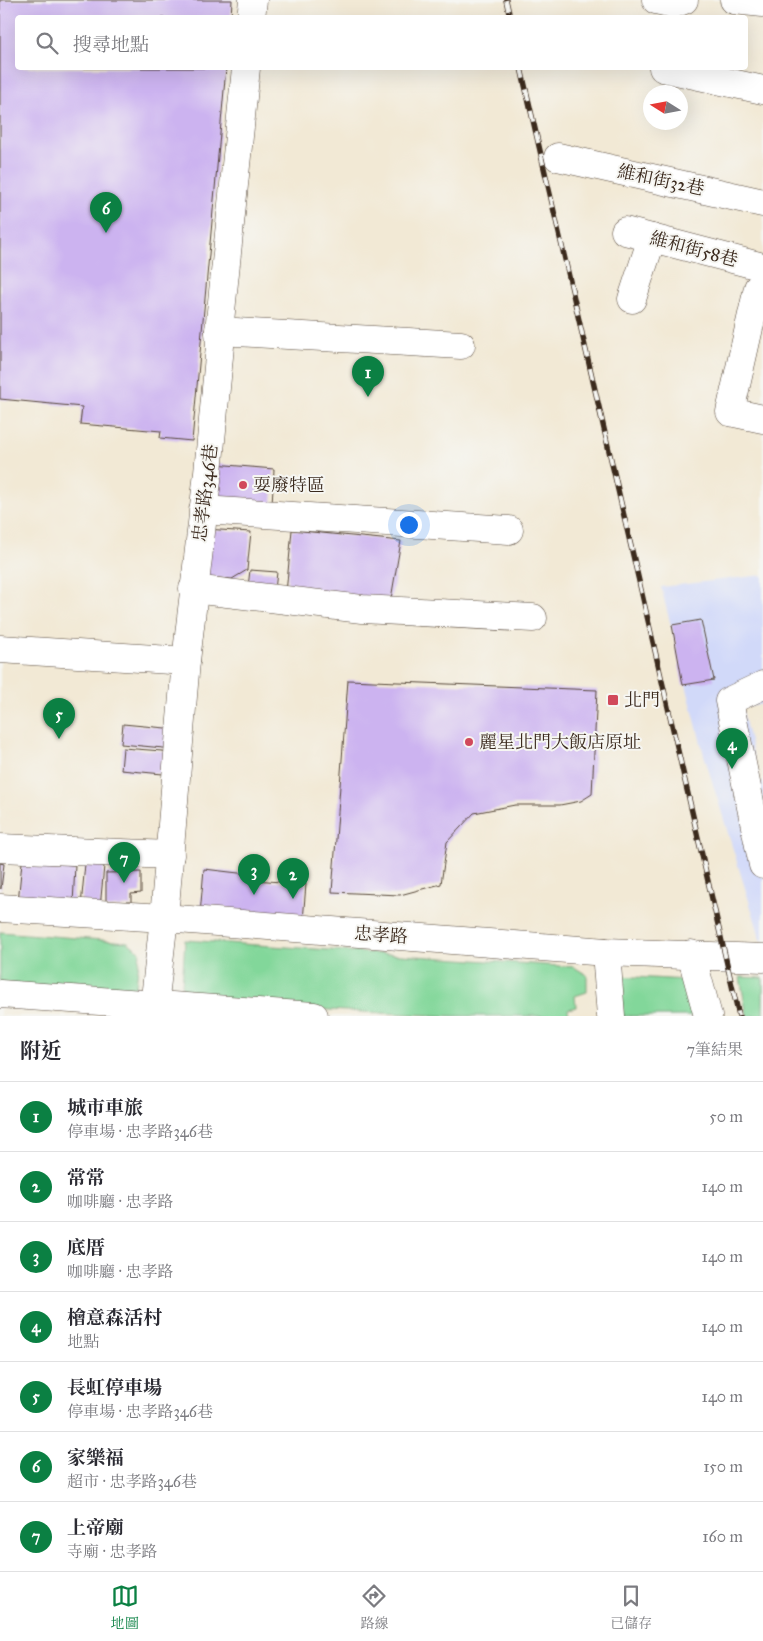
<!DOCTYPE html>
<html lang="zh-TW">
<head>
<meta charset="utf-8">
<style>
  body { margin:0; font-family:"IM FELL Great Primer","Noto Serif TC",serif; background:#f2f2f3; color:#2b2b33 }
  .compass { position:absolute; left:643px; top:85px; width:45px; height:45px; border-radius:50%; background:#fff; box-shadow:0 5px 20px #0002; rotate:281deg }
  .you { position:absolute; left:408px; top:524px; width:18px; height:18px; margin:-12px; border:4px solid #fff; border-radius:50%; background:#1a73e8; box-shadow:0 0 0 8px #1a73e833 }
  .badge { display:grid; place-items:center; width:32px; height:32px; border-radius:50%; background:#0b8043; color:#fff; font-size:16px; font-weight:700 }
  .pin { position:absolute; translate:-50% -41px; filter:drop-shadow(0 1px 2px #0008) }
  .pin::after { content:''; position:absolute; top:26px; width:18px; height:15px; background:inherit; clip-path:polygon(0 0,100% 0,50% 100%) }
  .list { margin:0; padding:0; list-style:none }
  h2 { display:flex; justify-content:space-between; align-items:center; height:65px; margin:0; padding:0 20px; font-size:21px }
  h2 small { font-size:16px; font-weight:400; color:#7c7c81 }
  .list li { display:grid; grid-template-columns:32px 1fr auto; gap:15px; align-items:center; box-sizing:border-box; height:70px; padding:0 20px; border-top:1px solid #e1e1e2 }
  .list b { display:block; font-size:19px; white-space:nowrap }
  .list p { margin:0; font-size:16px; white-space:nowrap; color:#7c7c81 }
  .list em { font-size:16px; font-style:normal; color:#7c7c81 }
  .icon { flex:none; width:28px; height:28px; fill:none; stroke:currentColor; stroke-width:2; stroke-linecap:round; stroke-linejoin:round }
  .map { position:relative; flex:none; width:763px; height:1016px; overflow:hidden }
  .search { position:absolute; background:#fff; box-shadow:0 5px 20px #0002; left:15px; right:15px; top:15px; height:55px; display:flex; align-items:center; gap:12px; box-sizing:border-box; padding:0 18px; border-radius:5px; color:#7c7c81; font-size:19px }
  .sheet { height:555px; background:#fff }
  nav { display:flex; justify-content:space-around; align-items:center; box-sizing:border-box; height:70px; border-top:1px solid #e1e1e2; background:#fff; font-size:14px; color:#7c7c81 }
  nav a { display:grid; justify-items:center; gap:2px }
  nav .on { color:#0b8043 }
  .map>svg:first-child { display:block }
</style>
</head>
<body>
<div class="map">
<svg width="763" height="1016" viewBox="0 0 763 1016">
  <rect width="100%" height="100%" fill="#f6f6f2"/>
  <filter id="ink" filterUnits="userSpaceOnUse"><feTurbulence type="fractalNoise" baseFrequency=".02" numOctaves="2"/><feDisplacementMap in="SourceGraphic" scale="10" xChannelSelector="R" yChannelSelector="G"/><feConvolveMatrix kernelMatrix="1 2 1 2 8 2 1 2 1" color-interpolation-filters="sRGB"/></filter>
  <filter id="wash" filterUnits="userSpaceOnUse"><feTurbulence type="fractalNoise" baseFrequency=".0096" numOctaves="4" result="noise"/><feDisplacementMap in="SourceGraphic" scale="20" xChannelSelector="R" yChannelSelector="G"/><feGaussianBlur stdDeviation="1.12" result="paint"/><feColorMatrix in="noise" values="0 0 0 0 0 0 0 0 0 0 0 0 0 0 0 0 0 1.4 0 .05"/><feComposite in="paint" operator="in"/></filter>
  <g filter="url(#wash)">
    <rect width="100%" height="100%" fill="#f2e9d5"/>
    <polygon fill="#d1d9f9" points="763,575 763,704 742,708 760,783 763,782 763,941 761,940 704,755 661,587"/>
    <g fill="#82d79a" stroke="#5e805c">
      <polygon points="0,932 128,942 140,952 135,993 0,984"/>
      <polygon points="185,940 574,967 587,975 587,992 575,996 576,1007 568,1009 569,1016 452,1016 379,1013 181,1001"/>
      <polygon points="617,976 686,980 696,1016 620,1016"/>
      <polygon points="740,977 763,978 763,1016 747,1016"/>
    </g>
    <g id="blocks">
      <g fill="#ccb3f0">
        <polygon points="0,0 232,0 231,18 18,18 18,68 226,68 192,441 160,438 161,431 80,424 82,407 0,399"/>
        <polygon points="215,464 274,469 272,505 212,501"/>
        <polygon points="205,529 251,532 247,570 232,579 200,577"/>
        <polygon points="292,530 401,541 391,599 286,593"/>
        <polygon points="250,570 277,572 275,590 248,587"/>
        <polygon points="701,620 714,680 683,685 672,625"/>
        <polygon points="348,680 597,690 592,794 581,801 560,805 515,805 474,813 447,842 441,884 400,895 332,892"/>
        <polygon points="123,724 176,729 174,749 121,744"/>
        <polygon points="123,748 175,752 173,775 121,770"/>
        <polygon points="22,862 75,865 73,904 18,902"/>
        <polygon points="0,863 4,864 1,889 0,888"/>
        <polygon points="85,864 104,866 100,908 81,906"/>
        <polygon points="204,869 247,874 255,880 306,884 303,921 200,914"/>
        <polygon points="141,872 141,893 131,894 131,906 106,908 106,873"/>
      </g>
    </g>
  </g>
  <g filter="url(#ink)">
    <use href="#blocks" fill-opacity="0" stroke="#564739" stroke-width="1"/>
    <g fill="none" stroke-linecap="round" stroke-linejoin="round">
      <g stroke="#564739" stroke-width="29">
        <g id="minor">
          <polyline points="656,0 674,4 684,0"/>
          <polyline points="734,0 763,3"/>
          <polyline points="251,18 253,0"/>
          <polyline points="663,68 763,90"/>
          <polyline points="558,157 763,203"/>
          <polyline points="625,231 763,267"/>
          <polyline points="758,288 730,412 763,419"/>
          <polyline points="632,299 652,238"/>
          <polyline points="219,331 461,345"/>
          <polyline points="203,510 509,530"/>
          <polyline points="193,589 362,609 533,618"/>
          <polyline points="0,649 186,661"/>
          <polyline points="763,685 729,701 763,865"/>
          <polyline points="0,848 170,855"/>
          <polyline points="0,908 164,918 606,952 763,958"/>
          <polyline points="606,952 611,1016"/>
          <polyline points="691,954 708,1016"/>
          <polyline points="0,994 314,1016"/>
          <polyline points="153,1016 164,918 186,661 208,472 220,346 219,331 246,68"/>
        </g>
      </g>
      <use href="#minor" stroke="#fff" stroke-width="28"/>
      <g stroke="#3b2a1e" stroke-width="5.5">
        <g id="rail">
          <polyline points="506,0 510,18"/>
          <polyline points="521,68 739,1016"/>
        </g>
      </g>
      <use href="#rail" stroke="#f6f6f2" stroke-width="4" stroke-dasharray="11" stroke-linecap="butt"/>
    </g>
  </g>
  <g fill="#d1495b" stroke="#f6f6f2" stroke-width="2">
    <circle cx="243" cy="485" r="5"/>
    <rect x="607" y="694" width="12" height="12" rx="2.5"/>
    <circle cx="469" cy="742" r="5"/>
  </g>
  <g text-anchor="middle" stroke-width="4" stroke-linejoin="round" paint-order="stroke">
    <g font-size="18" fill="#3b2a1e" stroke="#f6f6f2">
      <text transform="translate(661 180) rotate(12)" y="6">維和街32巷</text>
      <text transform="translate(694 249) rotate(15)" y="6">維和街58巷</text>
      <text transform="translate(205 493) rotate(-83)" y="6">忠孝路346巷</text>
      <text transform="translate(381 935) rotate(4)" y="6">忠孝路</text>
    </g>
    <g font-size="18" fill="#3b2a1e" stroke="#f6f6f2" text-anchor="start">
      <text x="253" y="491">耍廢特區</text>
      <text x="624" y="706">北門</text>
      <text x="479" y="748">麗星北門大飯店原址</text>
    </g>
  </g>
</svg>
<svg class="compass" viewBox="-18 -18 36 36"><path d="M0-13l5 13h-10z" fill="#e53935"/><path d="M0 13l5-13h-10z" fill="#7c7c81"/></svg>
<div class="you"></div>
<div class="pin badge" style="left:368px;top:397px">1</div>
<div class="pin badge" style="left:293px;top:899px">2</div>
<div class="pin badge" style="left:254px;top:895px">3</div>
<div class="pin badge" style="left:732px;top:769px">4</div>
<div class="pin badge" style="left:59px;top:739px">5</div>
<div class="pin badge" style="left:106px;top:233px">6</div>
<div class="pin badge" style="left:124px;top:883px">7</div>
<div class="search"><svg class="icon" aria-label="search" viewBox="0 0 24 24"><circle cx="10" cy="10" r="6"/><path d="M15 15l6 6"/></svg>搜尋地點</div>
</div>
<section class="sheet">
<h2>附近<small>7筆結果</small></h2>
<ul class="list">
<li><span class="badge">1</span><div><b>城市車旅</b><p>停車場 · 忠孝路346巷</p></div><em>50 m</em></li>
<li><span class="badge">2</span><div><b>常常</b><p>咖啡廳 · 忠孝路</p></div><em>140 m</em></li>
<li><span class="badge">3</span><div><b>底厝</b><p>咖啡廳 · 忠孝路</p></div><em>140 m</em></li>
<li><span class="badge">4</span><div><b>檜意森活村</b><p>地點</p></div><em>140 m</em></li>
<li><span class="badge">5</span><div><b>長虹停車場</b><p>停車場 · 忠孝路346巷</p></div><em>140 m</em></li>
<li><span class="badge">6</span><div><b>家樂福</b><p>超市 · 忠孝路346巷</p></div><em>150 m</em></li>
<li><span class="badge">7</span><div><b>上帝廟</b><p>寺廟 · 忠孝路</p></div><em>160 m</em></li>
</ul>
</section>
<nav>
<a class="on"><svg class="icon" aria-label="map" viewBox="0 0 24 24"><path d="M3 6l6-2 6 2 6-2v14l-6 2-6-2-6 2zM9 4v14M15 6v14"/></svg>地圖</a>
<a><svg class="icon" aria-label="directions" viewBox="0 0 24 24"><path d="M12 3l9 9-9 9-9-9zM9 14v-3h6M13 9l2 2-2 2"/></svg>路線</a>
<a><svg class="icon" aria-label="saved" viewBox="0 0 24 24"><path d="M7 4h10v16l-5-4-5 4z"/></svg>已儲存</a>
</nav>
</body>
</html>
